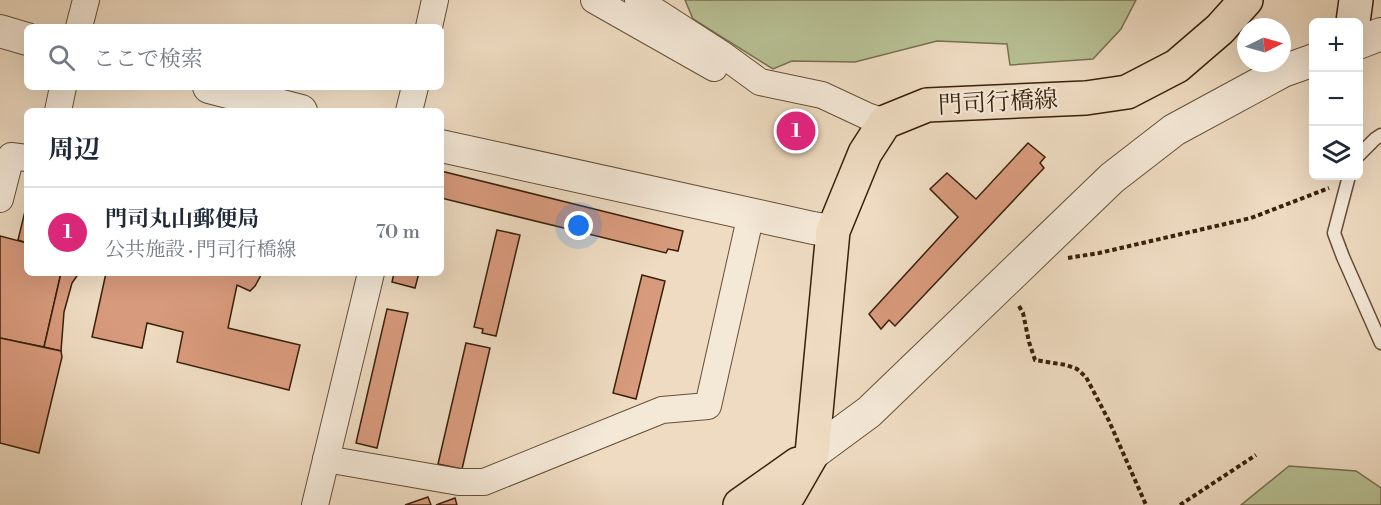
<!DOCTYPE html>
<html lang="ja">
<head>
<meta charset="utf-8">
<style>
  body { margin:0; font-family:"Libre Bodoni","Noto Serif JP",serif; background:#f6f6f7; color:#1f2937 }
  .controls { position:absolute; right:18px; top:18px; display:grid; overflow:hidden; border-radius:9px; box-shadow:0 6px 24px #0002 }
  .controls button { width:54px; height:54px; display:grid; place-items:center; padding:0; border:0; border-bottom:2px solid #e0e1e3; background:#fff; color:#1f2937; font:30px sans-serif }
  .compass { position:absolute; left:1237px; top:18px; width:54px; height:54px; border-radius:50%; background:#fff; box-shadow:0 6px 24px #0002; rotate:85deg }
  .you { position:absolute; left:579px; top:226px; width:21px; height:21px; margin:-15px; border:4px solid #fff; border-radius:50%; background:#1a73e8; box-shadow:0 0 0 9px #1a73e833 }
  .badge { display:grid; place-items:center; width:39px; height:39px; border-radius:50%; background:#db2777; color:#fff; font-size:20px; font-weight:700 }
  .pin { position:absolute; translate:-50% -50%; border:3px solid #fff; box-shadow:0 2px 6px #0006 }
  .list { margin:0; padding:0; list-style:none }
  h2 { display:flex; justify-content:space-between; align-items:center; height:78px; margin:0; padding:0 24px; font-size:26px }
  h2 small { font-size:20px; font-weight:400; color:#747a83 }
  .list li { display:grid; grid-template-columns:39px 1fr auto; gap:18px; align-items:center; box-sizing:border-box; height:90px; padding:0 24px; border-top:2px solid #e0e1e3 }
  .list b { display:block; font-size:22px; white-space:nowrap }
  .list p { margin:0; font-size:20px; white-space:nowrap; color:#747a83 }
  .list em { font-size:20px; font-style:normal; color:#747a83 }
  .icon { flex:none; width:33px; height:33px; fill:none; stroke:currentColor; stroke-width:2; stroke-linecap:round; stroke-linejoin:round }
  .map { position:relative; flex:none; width:1381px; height:505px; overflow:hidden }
  .search { position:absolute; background:#fff; box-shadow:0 6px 24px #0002; left:24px; top:24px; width:420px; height:66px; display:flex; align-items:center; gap:15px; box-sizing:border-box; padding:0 21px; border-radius:9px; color:#747a83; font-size:22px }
  .panel { position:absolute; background:#fff; box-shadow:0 6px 24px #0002; left:24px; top:108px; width:420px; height:168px; border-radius:9px }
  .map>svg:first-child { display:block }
</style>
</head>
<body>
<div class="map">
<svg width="1381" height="505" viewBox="0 0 1381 505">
  <rect width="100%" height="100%" fill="#eedbc1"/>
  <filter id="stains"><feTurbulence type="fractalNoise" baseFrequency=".00333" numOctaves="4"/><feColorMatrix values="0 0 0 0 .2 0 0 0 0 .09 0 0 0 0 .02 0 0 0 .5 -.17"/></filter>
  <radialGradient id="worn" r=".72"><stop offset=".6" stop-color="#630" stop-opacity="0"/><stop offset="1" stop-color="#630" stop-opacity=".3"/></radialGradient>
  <g fill="#b7c094" stroke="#787050" stroke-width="1.5">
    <polygon points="685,0 1136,0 1121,29 1093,59 1010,65 1007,44 937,41 855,62 792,61 773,69 693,19"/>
    <polygon points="1289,466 1356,471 1381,488 1381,505 1241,505"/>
  </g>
  <g fill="#d89a7c" stroke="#38210b" stroke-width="1.5">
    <polygon points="1028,143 1045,157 1040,163 1044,168 895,326 889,320 881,329 869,314 958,217 930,189 947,173 976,199"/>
    <polygon points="441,171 683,231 678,251 668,249 666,253 441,198"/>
    <polygon points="27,203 27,243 18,240"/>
    <polygon points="497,230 520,235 496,336 482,333 483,329 474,327"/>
    <polygon points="0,236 27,243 27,273 61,273 44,347 0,338"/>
    <polygon points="61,273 79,273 72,283 64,312 61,351 44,347"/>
    <polygon points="106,273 261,273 260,277 255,286 250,291 237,285 228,328 300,345 289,390 177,362 183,332 147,323 142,348 92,337"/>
    <polygon points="394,273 419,273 415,288 392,282"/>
    <polygon points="642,275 665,281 636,399 613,393"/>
    <polygon points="387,309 408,313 377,448 356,443"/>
    <polygon points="0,338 61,351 62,357 39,453 0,443"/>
    <polygon points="466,343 490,348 462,469 438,464"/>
    <polygon points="428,497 431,505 405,505"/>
    <polygon points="455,498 457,505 436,505"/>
  </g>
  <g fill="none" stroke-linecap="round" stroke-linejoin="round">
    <g stroke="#665038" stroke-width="15">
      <g id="service">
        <polyline points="1358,156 1375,139 1381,135"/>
        <polyline points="1349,176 1334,233 1343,257 1381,343"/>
      </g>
    </g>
    <g stroke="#665038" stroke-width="28">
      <g id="minor">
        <polyline points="594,0 714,68"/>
        <polyline points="638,0 723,55 760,82 822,95 867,116 885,122"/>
        <polyline points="79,27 86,0"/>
        <polyline points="429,27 435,0"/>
        <polyline points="58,111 63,87"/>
        <polyline points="409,111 415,87"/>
        <polyline points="0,199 11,156 27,158"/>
        <polyline points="326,459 459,482 484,482 662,410 708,406 751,214"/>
        <polyline points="315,505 371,273"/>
      </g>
    </g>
    <g stroke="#665038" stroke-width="34">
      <g id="tertiary">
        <polyline points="0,31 27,39"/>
        <polyline points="1358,43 1381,34"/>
        <polyline points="209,87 301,111"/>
        <polyline points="441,146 813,228 833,231"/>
        <polyline points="812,454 869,412 1112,178 1174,130 1283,71 1314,60"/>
      </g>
    </g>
    <g stroke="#38210b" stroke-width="36">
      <polyline id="secondary" points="1353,22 1356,0"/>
    </g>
    <g stroke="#38210b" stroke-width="36">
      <g id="primary">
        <polyline points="740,505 798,464"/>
        <polyline points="779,505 789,494 812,454 833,231 865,153 885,122 927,105 1086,98 1127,92 1177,66 1220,29 1246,0"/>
      </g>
    </g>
    <g stroke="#38210b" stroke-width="4" stroke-dasharray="4.5 3" stroke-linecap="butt">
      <polyline points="1068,258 1099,253 1251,218 1329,188"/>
      <polyline points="1019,306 1023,313 1029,342 1035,360 1066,365 1077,369 1086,377 1109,421 1146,505"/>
      <polyline points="1180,505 1256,455"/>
    </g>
    <use href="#service" stroke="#f4e8d7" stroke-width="12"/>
    <use href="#minor" stroke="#f4e8d7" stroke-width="26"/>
    <use href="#tertiary" stroke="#f4e8d7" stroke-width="32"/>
    <use href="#secondary" stroke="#f4e8d7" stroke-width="33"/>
    <use href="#primary" stroke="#eedbc1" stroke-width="33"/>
  </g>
  <g text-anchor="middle" stroke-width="4.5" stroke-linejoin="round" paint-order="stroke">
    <g font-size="24" fill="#38210b" stroke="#f4e8d7">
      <text transform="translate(998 102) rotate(-3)" y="8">門司行橋線</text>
    </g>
  </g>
  <rect width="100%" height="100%" filter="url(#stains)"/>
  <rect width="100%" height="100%" fill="url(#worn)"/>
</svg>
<div class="controls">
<button>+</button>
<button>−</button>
<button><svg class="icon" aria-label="layers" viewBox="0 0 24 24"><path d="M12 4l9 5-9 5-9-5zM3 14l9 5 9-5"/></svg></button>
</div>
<svg class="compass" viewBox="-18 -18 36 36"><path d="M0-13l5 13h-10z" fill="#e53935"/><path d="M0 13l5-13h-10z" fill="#747a83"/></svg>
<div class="you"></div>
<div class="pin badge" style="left:796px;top:131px">1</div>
<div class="search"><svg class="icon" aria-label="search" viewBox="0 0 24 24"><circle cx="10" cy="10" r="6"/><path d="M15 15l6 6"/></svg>ここで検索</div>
<section class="panel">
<h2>周辺<small></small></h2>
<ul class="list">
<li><span class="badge">1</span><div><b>門司丸山郵便局</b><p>公共施設 · 門司行橋線</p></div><em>70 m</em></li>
</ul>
</section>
</div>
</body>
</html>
